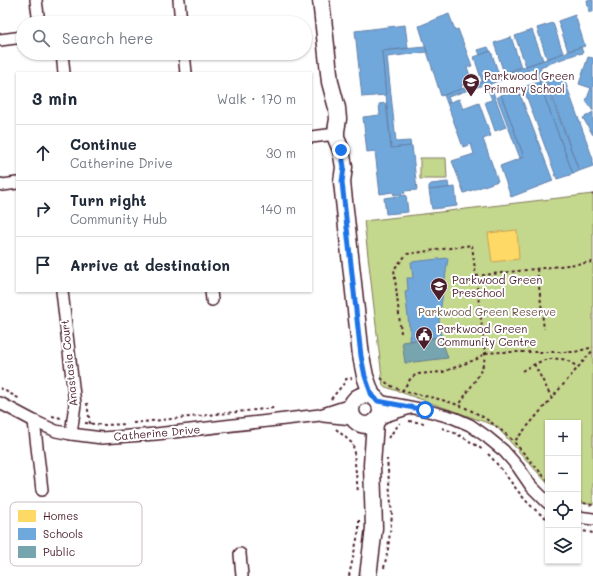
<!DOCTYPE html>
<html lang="en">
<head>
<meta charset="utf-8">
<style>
  body { margin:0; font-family:Mali,sans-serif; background:#f6f6f7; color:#1f2937 }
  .controls { position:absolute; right:12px; bottom:12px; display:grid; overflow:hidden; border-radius:0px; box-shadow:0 1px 3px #0004 }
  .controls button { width:36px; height:36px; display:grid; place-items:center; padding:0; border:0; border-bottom:1px solid #e0e1e3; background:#fff; color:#1f2937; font:20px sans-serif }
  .stop { position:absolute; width:12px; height:12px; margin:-9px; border:3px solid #1a73e8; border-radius:50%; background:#fff }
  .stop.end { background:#1a73e8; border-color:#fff; box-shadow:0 1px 4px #0008 }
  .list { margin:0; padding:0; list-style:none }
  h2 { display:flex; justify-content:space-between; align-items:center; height:52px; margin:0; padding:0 16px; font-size:17px }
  h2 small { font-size:13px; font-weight:400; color:#747a83 }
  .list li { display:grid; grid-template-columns:26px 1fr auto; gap:12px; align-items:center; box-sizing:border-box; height:56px; padding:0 16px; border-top:1px solid #e0e1e3 }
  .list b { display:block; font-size:15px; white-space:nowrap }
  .list p { margin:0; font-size:13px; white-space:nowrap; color:#747a83 }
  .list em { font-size:13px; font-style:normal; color:#747a83 }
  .icon { flex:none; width:22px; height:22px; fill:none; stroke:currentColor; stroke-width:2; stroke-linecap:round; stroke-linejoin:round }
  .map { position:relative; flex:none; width:593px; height:576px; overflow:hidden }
  .search { position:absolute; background:#fff; box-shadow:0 1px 3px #0004; left:16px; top:16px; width:296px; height:44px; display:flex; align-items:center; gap:10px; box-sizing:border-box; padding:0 14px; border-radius:22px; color:#747a83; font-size:15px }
  .panel { position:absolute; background:#fff; box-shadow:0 1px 3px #0004; left:16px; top:72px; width:296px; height:220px; border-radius:0px }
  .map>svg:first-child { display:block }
</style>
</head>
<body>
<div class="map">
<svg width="593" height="576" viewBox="0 0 593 576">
  <rect width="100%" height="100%" fill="#fff"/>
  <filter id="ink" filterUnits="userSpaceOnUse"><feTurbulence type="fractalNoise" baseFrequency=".025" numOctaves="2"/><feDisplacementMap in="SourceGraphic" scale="8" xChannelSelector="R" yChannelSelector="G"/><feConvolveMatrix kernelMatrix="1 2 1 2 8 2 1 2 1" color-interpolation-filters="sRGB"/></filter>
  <g filter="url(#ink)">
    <g fill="#c3d78d" stroke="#867b5c">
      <polygon points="420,158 446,158 447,179 420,179"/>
      <polygon points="593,194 593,505 578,502 578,423 548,423 548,484 496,426 383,386 364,221"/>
    </g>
    <polygon fill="#ffd966" stroke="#c9a154" points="517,230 519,259 492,262 488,233"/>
    <g fill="#6fa8dc" stroke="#647fa7">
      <polygon points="587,0 593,0 593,12 589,12"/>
      <polygon points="449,14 455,30 458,29 472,66 467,67 472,81 461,86 462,89 441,96 419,26"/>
      <polygon points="575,15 585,46 568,51 558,21"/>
      <polygon points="553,23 563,53 547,59 537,28"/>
      <polygon points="405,25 408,48 382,51 386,95 362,97 355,31"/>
      <polygon points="532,30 543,60 526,66 515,36"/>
      <polygon points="511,37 521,67 504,73 494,43"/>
      <polygon points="425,47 427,52 387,57 396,142 410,141 411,146 391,148 382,51"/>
      <polygon points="488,47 490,51 480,55 478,50"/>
      <polygon points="581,47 583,53 579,54 579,53 540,67 579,171 573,174 539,82 540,81 535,68 490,84 506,127 495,131 485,102 492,100 486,84 448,97 450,102 447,103 444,95"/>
      <polygon points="491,51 499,75 482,81 474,57"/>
      <polygon points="588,57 593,58 593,111 586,101 591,88 579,84"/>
      <polygon points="562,73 593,159 593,166 579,171 546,79"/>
      <polygon points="539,82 573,174 557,179 523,87"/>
      <polygon points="518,89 553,181 511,197 500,166 524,157 501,95"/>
      <polygon points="501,95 524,157 520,158 497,97"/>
      <polygon points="459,99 463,109 479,103 491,136 483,139 498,181 464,193 452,161 474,154 471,144 463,147 447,103"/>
      <polygon points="386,103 391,148 412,146 417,190 404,191 405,193 394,195 393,192 380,194 375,151 367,152 363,117 380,115 379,104"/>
      <polygon points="593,112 593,135 583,118"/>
      <polygon points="448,182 449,188 429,190 429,186 431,184"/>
      <polygon points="455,187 457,206 432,209 429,190"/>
      <polygon points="406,195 408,212 386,214 384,198"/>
      <polygon points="448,258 439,320 441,337 409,341 410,326 409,326 405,291 408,290 407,278 413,278 411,262"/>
    </g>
    <polygon fill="#76a5af" stroke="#697d87" points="441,337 448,358 405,363 402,342"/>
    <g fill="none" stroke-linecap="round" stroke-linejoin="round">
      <g stroke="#4a1f2b" stroke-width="14">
        <g id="street">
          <polyline points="36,0 39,23"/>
          <polyline points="179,0 181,23"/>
          <polyline points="0,40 23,37"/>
          <polyline points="62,53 64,73"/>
          <polyline points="184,53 186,73"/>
          <polyline points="311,137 336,134"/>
          <polyline points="0,184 3,185 17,183"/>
          <polyline points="62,291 75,404 71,434"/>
          <polyline points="211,291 212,300"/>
          <polyline points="378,401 425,410 454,418 470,425 487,437 504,451 518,467 531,486 548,503"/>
          <polyline points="0,403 34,421 56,431 71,434 102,438 156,434 320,415 351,405"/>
          <polyline points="323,416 353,419"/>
          <polyline points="379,418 410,408"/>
          <polyline points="34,421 42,490"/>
          <polyline points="578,517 593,519"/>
          <polyline points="240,554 242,576"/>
        </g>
      </g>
      <g stroke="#4a1f2b" stroke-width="19">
        <g id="secondary">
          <polyline points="321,0 330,82 337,108 338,119 336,131 336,138 341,150 344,167 342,182 361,356 365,376 372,396"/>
          <circle cx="366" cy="410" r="15"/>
          <polyline points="368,576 374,528 372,465 375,422"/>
        </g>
      </g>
      <g stroke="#4a1f2b" stroke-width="2" stroke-dasharray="3 3" stroke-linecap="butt">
        <polyline points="592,194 593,195"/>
        <polyline points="537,269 544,329"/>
        <polyline points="476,276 593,262"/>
        <path d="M 401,333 L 394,269 L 407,254 L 472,245 L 485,353 C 485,373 468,388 459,406"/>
        <polyline points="534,364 552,398"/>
        <path d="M 522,371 C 534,364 546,357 561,359 C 566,359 573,364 578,367"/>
        <path d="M 381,378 C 396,393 414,393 434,398 C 442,400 450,402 458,405 C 480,413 498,426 514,442"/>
        <polyline points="0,388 20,399"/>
        <polyline points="402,391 411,378 417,374 443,372 477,359 485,353 501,352 575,352 593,347"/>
        <polyline points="331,399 346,381 346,379 352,378"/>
        <polyline points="87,403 90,424"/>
        <polyline points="52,416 61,418"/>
        <polyline points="409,421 424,423"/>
        <polyline points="85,423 105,425 127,424"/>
        <polyline points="133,423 274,408"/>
        <path d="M 442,428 C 457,433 470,441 483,450"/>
        <polyline points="336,429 353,444 358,492"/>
        <polyline points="388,438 400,423"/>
        <path d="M 488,454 C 509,475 522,504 548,519"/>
        <polyline points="548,481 514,442 593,350"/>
        <polyline points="578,501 587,504 593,505"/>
        <polyline points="578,530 593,533"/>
        <polyline points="384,568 388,549 392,515 387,459"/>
        <polyline points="349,576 359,530 359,520"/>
      </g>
      <use href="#street" stroke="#fff" stroke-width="11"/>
      <use href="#secondary" stroke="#fff" stroke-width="16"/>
    </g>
  </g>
  <g fill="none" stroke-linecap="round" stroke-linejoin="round" filter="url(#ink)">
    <polyline stroke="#1a73e8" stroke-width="5" points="341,150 344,167 342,182 361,356 365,376 372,396 378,401 425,410"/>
  </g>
  <defs>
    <g id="school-pin" transform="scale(0.9)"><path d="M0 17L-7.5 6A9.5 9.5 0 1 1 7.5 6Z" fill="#4a1f2b" stroke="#fff"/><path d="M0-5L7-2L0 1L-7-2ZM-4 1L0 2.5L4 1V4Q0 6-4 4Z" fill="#fff"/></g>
    <g id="civic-pin" transform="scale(0.9)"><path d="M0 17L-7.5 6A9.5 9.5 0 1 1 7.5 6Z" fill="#4a1f2b" stroke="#fff"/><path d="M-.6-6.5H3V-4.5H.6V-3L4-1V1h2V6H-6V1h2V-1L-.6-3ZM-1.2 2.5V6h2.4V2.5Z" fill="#fff"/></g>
  </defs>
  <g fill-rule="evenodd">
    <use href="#school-pin" x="471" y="82"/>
    <use href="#school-pin" x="439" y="286"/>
    <use href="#civic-pin" x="424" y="335"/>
  </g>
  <g text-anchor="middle" stroke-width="4" stroke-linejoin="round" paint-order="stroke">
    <g font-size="11" fill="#4a1f2b" stroke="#fff" text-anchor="start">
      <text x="484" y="80">Parkwood Green<tspan x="484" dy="13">Primary School</tspan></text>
      <text x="452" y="284">Parkwood Green<tspan x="452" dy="13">Preschool</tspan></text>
      <text x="437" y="333">Parkwood Green<tspan x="437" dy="13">Community Centre</tspan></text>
    </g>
    <g font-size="11" fill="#6e5648" stroke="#fff">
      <text x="487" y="316">Parkwood Green Reserve</text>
    </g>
    <g font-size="11" fill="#4a1f2b" stroke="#fff">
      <text transform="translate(69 363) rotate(-96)" y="4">Anastasia Court</text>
      <text transform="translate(157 433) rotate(-5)" y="4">Catherine Drive</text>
    </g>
  </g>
  <rect x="10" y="502" width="132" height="64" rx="6" fill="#fff" stroke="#c9bcbf" stroke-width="1"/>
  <rect x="18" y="510" width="18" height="12" fill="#ffd966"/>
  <rect x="18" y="528" width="18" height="12" fill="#6fa8dc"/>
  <rect x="18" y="546" width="18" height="12" fill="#76a5af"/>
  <g font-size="11" fill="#4a1f2b">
    <text x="43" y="520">Homes</text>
    <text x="43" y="538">Schools</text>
    <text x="43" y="556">Public</text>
  </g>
</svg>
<div class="controls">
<button>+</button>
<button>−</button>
<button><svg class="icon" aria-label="locate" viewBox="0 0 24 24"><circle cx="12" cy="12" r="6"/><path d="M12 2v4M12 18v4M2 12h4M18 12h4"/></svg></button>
<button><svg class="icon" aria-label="layers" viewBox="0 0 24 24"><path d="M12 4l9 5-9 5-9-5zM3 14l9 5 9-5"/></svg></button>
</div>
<div class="stop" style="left:425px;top:410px"></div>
<div class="stop end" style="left:341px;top:150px"></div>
<div class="search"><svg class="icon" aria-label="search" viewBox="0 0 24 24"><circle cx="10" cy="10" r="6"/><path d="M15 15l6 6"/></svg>Search here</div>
<section class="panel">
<h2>3 min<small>Walk · 170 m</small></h2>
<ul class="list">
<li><svg class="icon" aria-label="ahead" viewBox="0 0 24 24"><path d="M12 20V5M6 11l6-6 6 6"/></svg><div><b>Continue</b><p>Catherine Drive</p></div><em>30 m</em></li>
<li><svg class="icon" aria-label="right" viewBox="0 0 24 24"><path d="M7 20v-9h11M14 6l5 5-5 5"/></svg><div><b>Turn right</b><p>Community Hub</p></div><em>140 m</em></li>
<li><svg class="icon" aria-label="arrive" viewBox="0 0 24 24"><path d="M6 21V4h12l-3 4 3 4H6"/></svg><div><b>Arrive at destination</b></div></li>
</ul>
</section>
</div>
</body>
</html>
